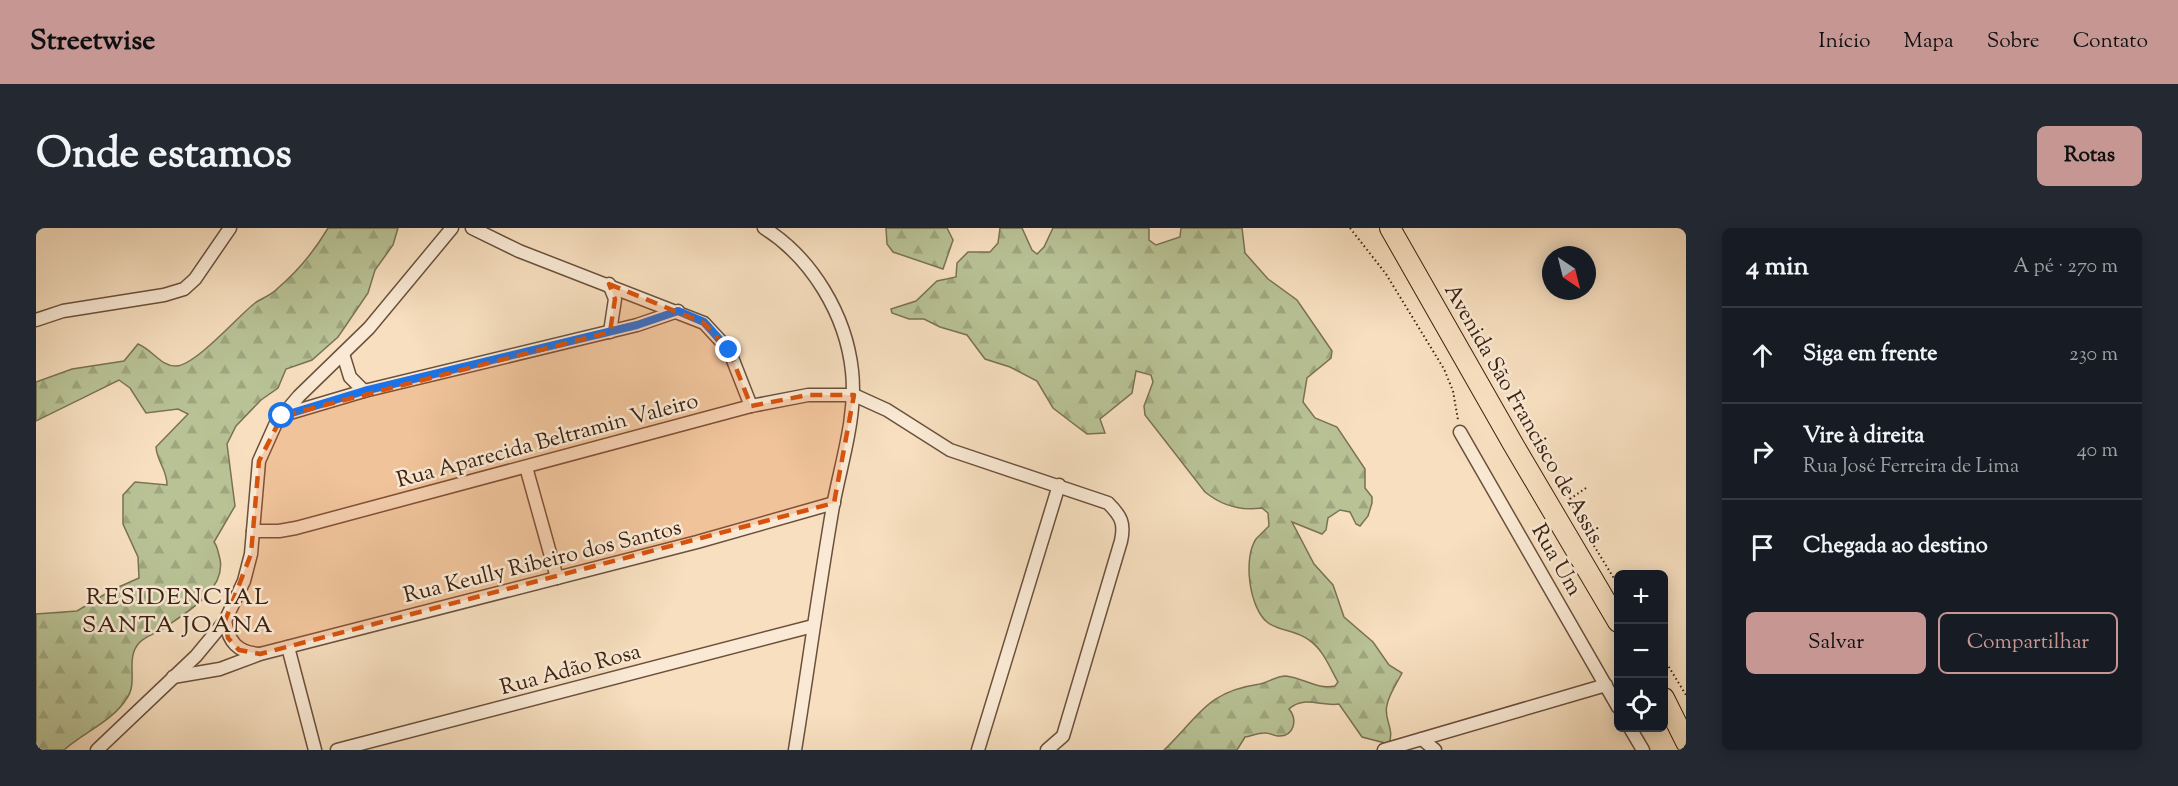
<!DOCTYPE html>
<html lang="pt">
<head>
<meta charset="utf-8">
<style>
  body { margin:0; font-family:"Sorts Mill Goudy",serif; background:#242831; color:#f1f3f6 }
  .controls { position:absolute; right:18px; bottom:18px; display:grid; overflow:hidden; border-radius:9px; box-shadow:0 3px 15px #0003 }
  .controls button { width:54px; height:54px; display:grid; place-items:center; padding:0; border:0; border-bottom:2px solid #363941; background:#171b24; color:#f1f3f6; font:30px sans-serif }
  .compass { position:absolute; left:1506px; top:18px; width:54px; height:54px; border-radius:50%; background:#171b24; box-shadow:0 3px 15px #0003; rotate:145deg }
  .stop { position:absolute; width:18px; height:18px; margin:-14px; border:4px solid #1a73e8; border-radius:50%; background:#fff }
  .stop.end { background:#1a73e8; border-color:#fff; box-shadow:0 2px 6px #0008 }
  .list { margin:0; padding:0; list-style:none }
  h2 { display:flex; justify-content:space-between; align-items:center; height:78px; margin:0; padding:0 24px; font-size:26px }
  h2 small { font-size:20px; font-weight:400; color:#9ea1a6 }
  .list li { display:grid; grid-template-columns:39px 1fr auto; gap:18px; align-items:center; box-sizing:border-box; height:96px; padding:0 24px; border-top:2px solid #363941 }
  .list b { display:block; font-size:22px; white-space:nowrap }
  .list p { margin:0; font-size:20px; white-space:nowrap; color:#9ea1a6 }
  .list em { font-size:20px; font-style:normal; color:#9ea1a6 }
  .actions { display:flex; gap:12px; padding:18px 24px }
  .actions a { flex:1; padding:14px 0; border:2px solid #c59692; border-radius:9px; text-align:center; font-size:21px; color:#c59692 }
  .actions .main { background:#c59692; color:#111 }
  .icon { flex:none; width:33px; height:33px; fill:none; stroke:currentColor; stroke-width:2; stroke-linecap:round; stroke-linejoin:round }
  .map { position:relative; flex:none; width:1650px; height:522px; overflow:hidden; border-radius:9px }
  header { display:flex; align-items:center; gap:36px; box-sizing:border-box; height:84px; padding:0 30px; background:#c59692; color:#111 }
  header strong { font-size:28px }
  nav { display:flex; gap:33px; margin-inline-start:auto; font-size:21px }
  .intro { display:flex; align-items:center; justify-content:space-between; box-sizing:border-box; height:144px; padding:0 36px }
  h1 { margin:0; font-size:42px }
  .button { padding:15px 27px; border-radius:9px; background:#c59692; color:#111; font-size:21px; font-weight:700 }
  main { display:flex; gap:36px; padding:0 36px }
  aside { flex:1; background:#171b24; border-radius:9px; box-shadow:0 3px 15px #0003 }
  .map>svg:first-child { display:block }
</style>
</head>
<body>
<header>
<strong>Streetwise</strong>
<nav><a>Início</a><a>Mapa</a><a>Sobre</a><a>Contato</a></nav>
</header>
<div class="intro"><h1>Onde estamos</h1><a class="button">Rotas</a></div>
<main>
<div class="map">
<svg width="1650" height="522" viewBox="0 0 1650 522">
  <defs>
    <pattern id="forest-firs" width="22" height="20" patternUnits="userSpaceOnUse" patternTransform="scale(1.5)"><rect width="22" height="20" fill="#b8c295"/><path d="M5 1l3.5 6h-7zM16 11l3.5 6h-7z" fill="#9fa67f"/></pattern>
  </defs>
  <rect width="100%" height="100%" fill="#f7dfbf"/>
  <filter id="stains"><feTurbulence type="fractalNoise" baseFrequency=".00333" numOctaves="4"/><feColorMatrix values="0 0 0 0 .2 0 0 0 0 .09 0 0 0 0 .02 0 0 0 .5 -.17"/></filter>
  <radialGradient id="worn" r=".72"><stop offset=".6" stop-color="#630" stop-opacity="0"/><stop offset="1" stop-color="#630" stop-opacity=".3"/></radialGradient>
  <g fill="url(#forest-firs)" stroke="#7a7254" stroke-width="1.5">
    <path d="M 292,0 L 362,0 L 357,17 L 339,42 L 332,65 L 302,109 L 276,132 L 250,141 L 242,160 L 225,172 L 200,198 L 191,216 L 199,278 L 178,314 C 182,319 182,325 184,331 C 190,362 151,384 128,400 C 121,405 110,408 104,414 C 88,430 103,453 91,470 C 76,494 48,504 28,522 L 0,522 L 0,386 L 41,383 L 76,362 L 103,350 L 102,329 L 87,296 L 87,267 L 99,254 L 131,257 C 131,241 121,234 120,219 L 152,186 L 142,181 L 110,185 L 94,160 L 83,152 L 0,193 L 0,154 L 36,141 L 88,133 L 102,116 C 117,122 124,138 140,138 C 159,138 202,88 219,75 C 226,70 236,67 242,60 C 262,43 279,22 292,0 Z"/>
    <polygon points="850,0 911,0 917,12 907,41 857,24 851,16"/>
    <path d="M 964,0 L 986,0 L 996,22 L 1001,26 L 1008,19 L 1017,0 L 1113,0 L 1113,12 L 1120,17 L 1144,9 L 1145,0 L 1206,0 L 1209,25 L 1232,51 L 1261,72 L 1296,123 L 1295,130 L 1271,150 L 1267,174 L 1279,190 L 1301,199 L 1329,241 L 1329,260 L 1336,269 L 1336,275 L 1332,288 L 1324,298 L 1320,296 L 1314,284 L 1304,282 L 1292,290 L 1290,302 L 1286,306 L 1256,294 L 1278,336 L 1297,357 L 1308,389 L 1337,414 L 1353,437 L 1366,445 C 1361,455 1353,466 1351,477 C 1347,492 1359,499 1353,516 L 1326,509 L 1303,476 C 1286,479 1268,467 1253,481 C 1262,492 1258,509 1242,508 C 1237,508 1233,504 1228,505 C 1222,505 1215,508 1209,509 L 1201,522 L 1128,522 C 1164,488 1169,464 1224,456 C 1233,454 1240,448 1250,448 C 1268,450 1281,462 1299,458 L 1302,454 C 1294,440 1287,421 1273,412 C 1261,402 1242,403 1231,394 C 1213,379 1207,330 1220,311 C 1224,307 1229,302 1233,298 L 1232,285 L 1226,280 C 1205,283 1185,277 1169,264 L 1109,187 L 1108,178 L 1117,154 L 1115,147 L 1100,143 L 1096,165 L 1064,191 L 1069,205 L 1051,206 L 1017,180 L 1001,153 L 974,139 L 949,131 L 931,107 L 904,99 L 888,91 L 873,91 L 856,85 L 855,81 L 880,73 L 901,53 L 920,49 L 921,35 L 932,24 L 954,24 L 962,15 Z"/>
  </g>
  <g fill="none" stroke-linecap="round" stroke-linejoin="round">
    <g stroke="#6b503d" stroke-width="15">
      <g id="minor">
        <polyline points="436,0 483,23 668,95 693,122 715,178"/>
        <path d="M 728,0 C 776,30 810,87 816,143 C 821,188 805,235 797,278 C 783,359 772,441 759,522"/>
        <polyline points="573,56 579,71 574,104"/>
        <polyline points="0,92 27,83 128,67 148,61 159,51 194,0"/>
        <polyline points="307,126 314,149 328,163"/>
        <polyline points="247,187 328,163 601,97 642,83"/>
        <polyline points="1424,204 1582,479"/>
        <polyline points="490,239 521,350"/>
        <path d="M 217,303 L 243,303 L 260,300 L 715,178 L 772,167 L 818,167 L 851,182 L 914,222 L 1072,275 C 1085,288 1089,295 1085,313 L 1027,508 L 1011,522"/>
        <path d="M 189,393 C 193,414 201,424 223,426"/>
        <polyline points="252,419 279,522"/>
        <polyline points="137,449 184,441 224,426 661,314 798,275"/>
        <polyline points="1594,500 1607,522"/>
        <polyline points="1386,511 1399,522"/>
        <polyline points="61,522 160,428 189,393 208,353 215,326 223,233 240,195 263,168 333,100 416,0"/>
        <polyline points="301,522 777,398"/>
        <polyline points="942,522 1023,257"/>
        <polyline points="1348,522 1570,457"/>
      </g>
    </g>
    <g stroke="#3c2112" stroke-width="22">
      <g id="primary">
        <polyline points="1354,0 1477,216 1582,394"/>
        <polyline points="1628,470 1650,514"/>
      </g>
    </g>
    <g stroke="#3c2112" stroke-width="2" stroke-dasharray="1.5 3" stroke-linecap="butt">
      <polyline points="1314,0 1350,46 1408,141 1417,163 1422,192"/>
      <polyline points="1550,260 1534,271 1541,290 1582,357"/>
      <polyline points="1628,431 1650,467"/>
    </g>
    <use href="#minor" stroke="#faead5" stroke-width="12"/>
    <use href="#primary" stroke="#f7dfbf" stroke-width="20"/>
  </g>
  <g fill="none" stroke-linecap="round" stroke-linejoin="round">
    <polyline stroke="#1a73e8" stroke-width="8" points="246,188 328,163 601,97 642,83 668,94 693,122"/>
  </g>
  <path fill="#d7530d" fill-opacity="0.2" stroke="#d7530d" stroke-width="4.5" stroke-dasharray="12 8" stroke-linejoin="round" d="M 573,56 L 668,95 L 693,122 L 715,178 L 772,167 L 818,167 L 798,275 L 224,426 L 203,422 L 192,410 L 189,393 L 215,326 L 223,233 L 246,188 L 574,104 L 579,71 Z"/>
  <g text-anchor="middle" stroke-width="5" stroke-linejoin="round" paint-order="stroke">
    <g font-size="22" fill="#3c2112" stroke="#faead5">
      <text transform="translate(1489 185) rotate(60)" y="8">Avenida São Francisco de Assis</text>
      <text transform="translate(511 211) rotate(-15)" y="8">Rua Aparecida Beltramin Valeiro</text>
      <text transform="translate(1522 331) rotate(60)" y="8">Rua Um</text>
      <text transform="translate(506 332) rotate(-14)" y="8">Rua Keully Ribeiro dos Santos</text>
      <text transform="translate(534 440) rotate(-15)" y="8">Rua Adão Rosa</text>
    </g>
    <g font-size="24" letter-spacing="1.5" fill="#3c2112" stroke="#faead5">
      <text x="142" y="376">RESIDENCIAL<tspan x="142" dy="28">SANTA JOANA</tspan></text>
    </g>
  </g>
  <rect width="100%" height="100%" filter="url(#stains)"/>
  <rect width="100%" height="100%" fill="url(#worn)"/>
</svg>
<div class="controls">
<button>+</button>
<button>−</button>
<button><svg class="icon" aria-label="locate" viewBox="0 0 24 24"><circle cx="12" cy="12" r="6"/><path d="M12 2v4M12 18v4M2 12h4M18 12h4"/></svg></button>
</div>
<svg class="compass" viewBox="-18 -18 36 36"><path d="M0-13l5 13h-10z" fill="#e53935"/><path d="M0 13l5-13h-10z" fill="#9ea1a6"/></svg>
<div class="stop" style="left:246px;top:188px"></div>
<div class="stop end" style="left:693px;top:122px"></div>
</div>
<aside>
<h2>4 min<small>A pé · 270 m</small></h2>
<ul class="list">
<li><svg class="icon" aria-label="ahead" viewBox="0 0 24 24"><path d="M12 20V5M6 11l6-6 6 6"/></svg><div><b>Siga em frente</b></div><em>230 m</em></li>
<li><svg class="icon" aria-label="right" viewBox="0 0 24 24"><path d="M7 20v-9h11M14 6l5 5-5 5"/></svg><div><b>Vire à direita</b><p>Rua José Ferreira de Lima</p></div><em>40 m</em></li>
<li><svg class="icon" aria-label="arrive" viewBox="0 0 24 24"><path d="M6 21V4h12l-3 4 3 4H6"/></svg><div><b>Chegada ao destino</b></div></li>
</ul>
<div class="actions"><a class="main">Salvar</a><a>Compartilhar</a></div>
</aside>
</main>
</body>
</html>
